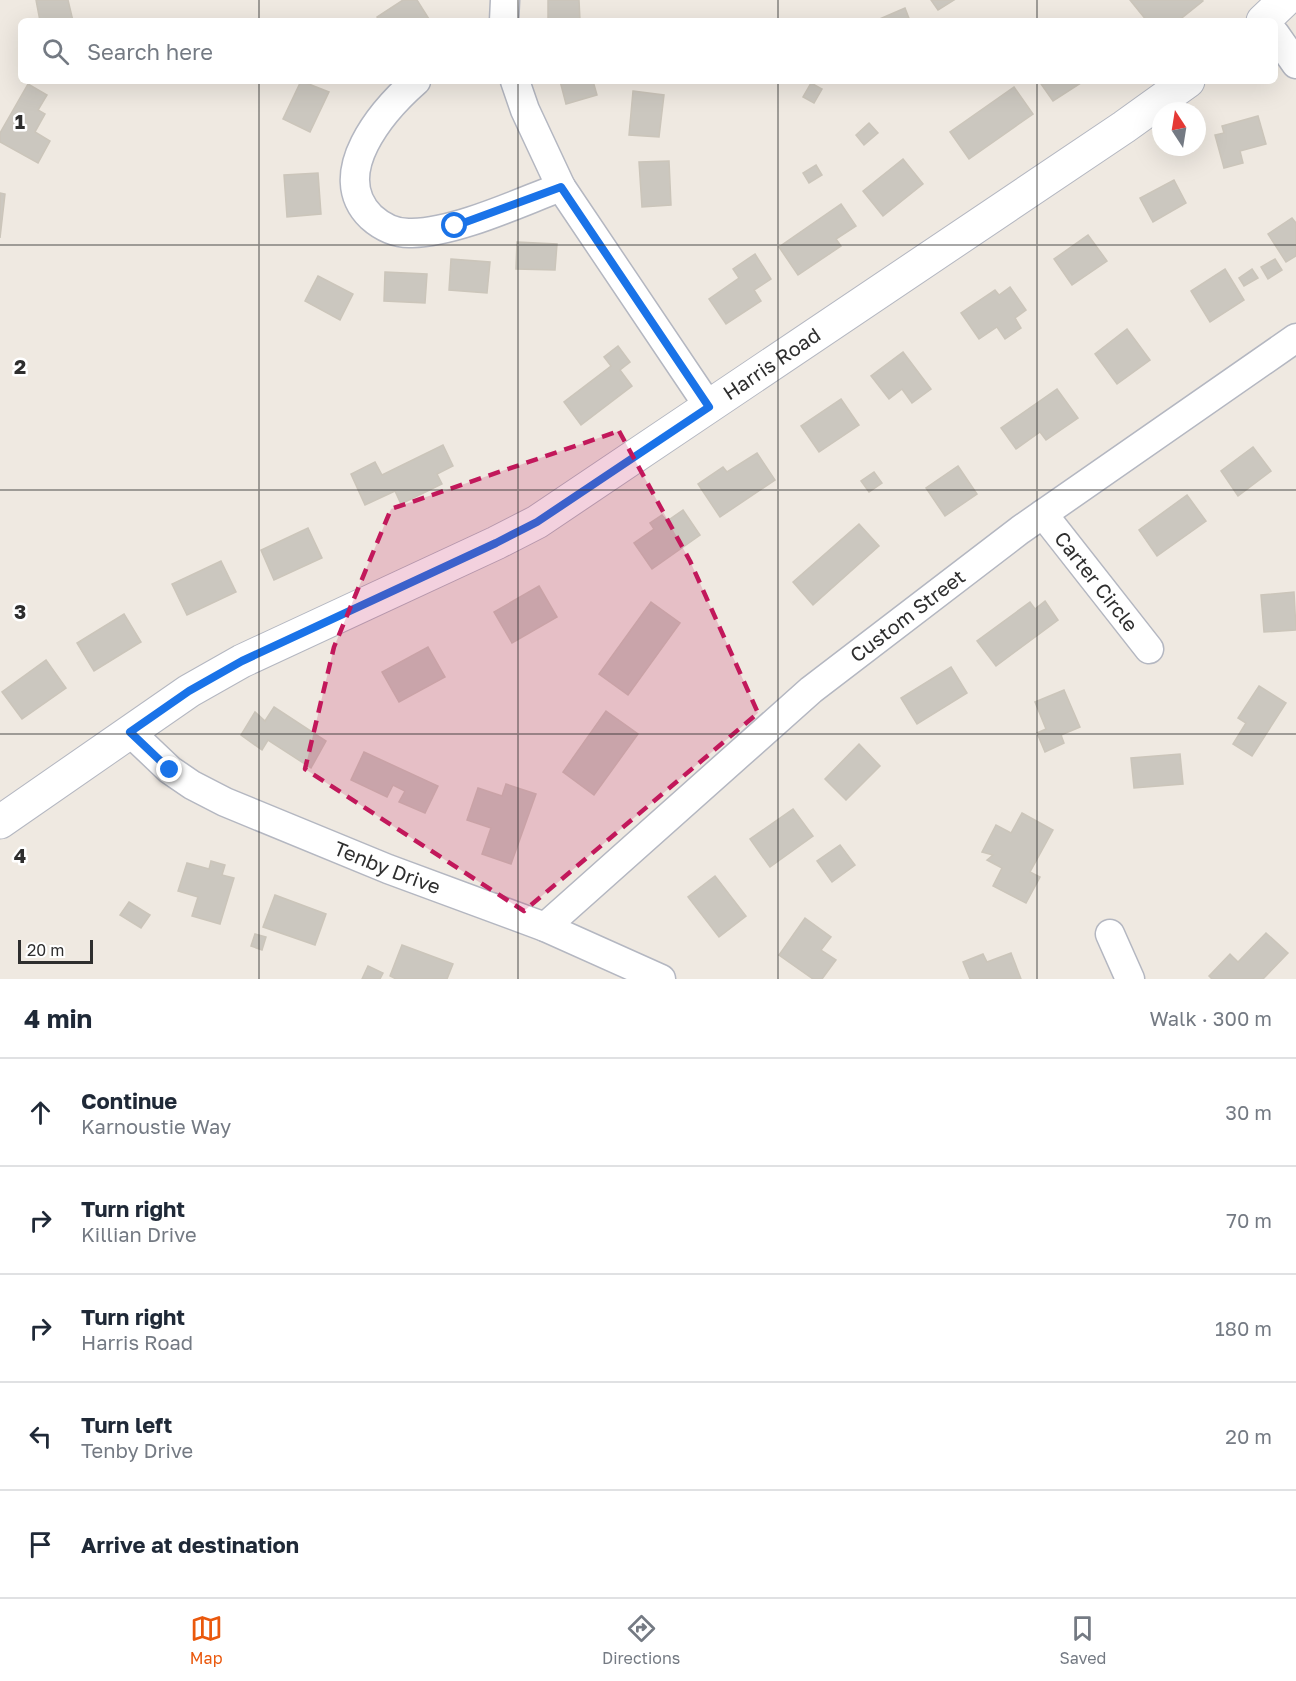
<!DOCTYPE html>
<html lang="en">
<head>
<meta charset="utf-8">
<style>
  body { margin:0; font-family:"Golos Text",sans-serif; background:#f2f2f3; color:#1f2937 }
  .compass { position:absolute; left:1152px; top:102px; width:54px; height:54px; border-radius:50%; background:#fff; box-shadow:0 6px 24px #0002; rotate:348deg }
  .scale { position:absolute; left:18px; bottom:15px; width:75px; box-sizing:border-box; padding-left:6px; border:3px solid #2e2e2e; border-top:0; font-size:16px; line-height:21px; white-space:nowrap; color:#2e2e2e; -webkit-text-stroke:4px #fff; paint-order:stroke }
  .stop { position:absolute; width:18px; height:18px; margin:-14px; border:4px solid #1a73e8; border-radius:50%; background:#fff }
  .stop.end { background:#1a73e8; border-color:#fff; box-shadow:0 2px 6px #0008 }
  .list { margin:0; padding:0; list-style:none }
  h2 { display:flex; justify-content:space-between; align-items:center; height:78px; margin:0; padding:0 24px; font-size:26px }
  h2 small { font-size:20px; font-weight:400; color:#747a83 }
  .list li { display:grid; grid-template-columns:39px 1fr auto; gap:18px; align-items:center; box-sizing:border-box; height:108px; padding:0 24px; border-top:2px solid #e0e1e3 }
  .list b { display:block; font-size:22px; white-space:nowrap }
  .list p { margin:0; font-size:20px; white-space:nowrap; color:#747a83 }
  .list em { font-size:20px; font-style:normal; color:#747a83 }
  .icon { flex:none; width:33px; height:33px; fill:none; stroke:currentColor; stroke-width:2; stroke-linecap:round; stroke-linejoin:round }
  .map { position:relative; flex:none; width:1296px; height:979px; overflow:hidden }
  .search { position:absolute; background:#fff; box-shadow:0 6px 24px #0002; left:18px; right:18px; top:18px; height:66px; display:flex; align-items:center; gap:15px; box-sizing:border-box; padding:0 21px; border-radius:9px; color:#747a83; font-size:22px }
  .sheet { height:618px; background:#fff }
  nav { display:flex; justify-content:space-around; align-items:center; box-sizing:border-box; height:84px; border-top:2px solid #e0e1e3; background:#fff; font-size:16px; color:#747a83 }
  nav a { display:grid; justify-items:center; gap:3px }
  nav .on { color:#ea580c }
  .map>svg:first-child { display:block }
</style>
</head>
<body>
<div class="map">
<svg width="1296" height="979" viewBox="0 0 1296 979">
  <rect width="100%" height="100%" fill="#efe9e1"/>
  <g fill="#cbc7bf" stroke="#cbc5ba" stroke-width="1.5">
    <polygon points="36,0 68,0 73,21 40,21"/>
    <polygon points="403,0 417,0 429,19 426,21 379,21 377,17"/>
    <polygon points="548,0 579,0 580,21 548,21"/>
    <polygon points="931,0 954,0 938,10"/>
    <polygon points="1130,0 1202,0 1203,1 1178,21 1147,21"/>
    <polygon points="905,8 910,21 875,21"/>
    <polygon points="301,81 329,92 310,132 283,119"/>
    <polygon points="560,81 593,81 597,95 566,104"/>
    <polygon points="1039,81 1084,81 1053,101"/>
    <polygon points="811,83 822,89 814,103 803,97"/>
    <polygon points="28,84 47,95 38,110 45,114 35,132 50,141 38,163 0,142 0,133"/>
    <polygon points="1014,87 1033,114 969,159 950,132"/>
    <polygon points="633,91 664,95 659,137 629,135"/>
    <polygon points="1258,116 1266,144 1240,151 1243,163 1224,168 1215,135 1224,133 1222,126"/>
    <polygon points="869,123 878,133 864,145 856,135"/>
    <polygon points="903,159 923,184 883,216 863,191"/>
    <polygon points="669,161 671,205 642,207 639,162"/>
    <polygon points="816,165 822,175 809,183 803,173"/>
    <polygon points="318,173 321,214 287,217 284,175"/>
    <polygon points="1174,180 1186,203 1153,222 1140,198"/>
    <polygon points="0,193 5,194 0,238"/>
    <polygon points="841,204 856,226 836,239 841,246 798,275 779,247"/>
    <polygon points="1292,218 1296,223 1296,256 1286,262 1268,234"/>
    <polygon points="1088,235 1107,261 1072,285 1054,259"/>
    <polygon points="517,242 557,244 555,270 516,269"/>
    <polygon points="755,254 771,279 754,290 761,301 726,324 709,299 739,278 733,269"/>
    <polygon points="451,259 490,262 487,293 449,290"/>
    <polygon points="1275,259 1282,270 1268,279 1261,267"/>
    <polygon points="1225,269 1244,300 1210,322 1191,291"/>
    <polygon points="1252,269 1258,278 1244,286 1239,278"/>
    <polygon points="385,272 427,274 425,303 384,301"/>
    <polygon points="318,276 353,294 340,320 305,301"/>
    <polygon points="1010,287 1026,310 1015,318 1021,328 1005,339 997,327 979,339 961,313 995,290 999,295"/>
    <polygon points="1127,329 1150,360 1117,384 1095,354"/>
    <polygon points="618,346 630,362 620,370 632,386 581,425 564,402 611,366 604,357"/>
    <polygon points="903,352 931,389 912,403 902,389 889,399 871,376"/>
    <polygon points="1057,389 1078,418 1046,440 1040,432 1016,449 1001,428"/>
    <polygon points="841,399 859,425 819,452 801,426"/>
    <polygon points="443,445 453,466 437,474 442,484 401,504 395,491 365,505 351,474 375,462 382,475"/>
    <polygon points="1253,447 1271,471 1238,496 1221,471"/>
    <polygon points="757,453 775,480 720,517 698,484 723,467 727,472"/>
    <polygon points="958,466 977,494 945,516 926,488"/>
    <polygon points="874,472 882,483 869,492 861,481"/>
    <polygon points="1187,495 1206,521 1157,556 1139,530"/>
    <polygon points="683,510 700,535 652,569 634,543 654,529 650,523 662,515 667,521"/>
    <polygon points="859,524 879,546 813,605 793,582"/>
    <polygon points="308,528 322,558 274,580 261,550"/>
    <polygon points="221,561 236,592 187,615 172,584"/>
    <polygon points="539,586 557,617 512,643 494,612"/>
    <polygon points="1294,592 1296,630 1264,632 1261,595"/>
    <polygon points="1045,601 1058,620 996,666 977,641 1030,602 1035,609"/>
    <polygon points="651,602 680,623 628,695 599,674"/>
    <polygon points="124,614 141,642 94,671 77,643"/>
    <polygon points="428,647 445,677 399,702 382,672"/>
    <polygon points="46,660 66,688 22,719 2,692"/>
    <polygon points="951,667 967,693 917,724 901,698"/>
    <polygon points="1259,686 1286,703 1252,756 1233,744 1246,723 1238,718"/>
    <polygon points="1064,690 1080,727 1061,735 1064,743 1045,752 1037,733 1046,729 1035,702"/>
    <polygon points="274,707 326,741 311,768 268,740 262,750 241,735 255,712 265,721"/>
    <polygon points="606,711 638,734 594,795 563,772"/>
    <polygon points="859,744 880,766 846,800 825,779"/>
    <polygon points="364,752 438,786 425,813 399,802 405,791 393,785 387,797 351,780"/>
    <polygon points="1180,754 1183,784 1134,788 1131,758"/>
    <polygon points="506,784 536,794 511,864 482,854 491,828 467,820 478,788 502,796"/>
    <polygon points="793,809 813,836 770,867 750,839"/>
    <polygon points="1022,813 1053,830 1030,872 1040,877 1026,903 993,886 1002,868 987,860 993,855 982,852 996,825 1011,833"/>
    <polygon points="840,845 855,865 832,882 817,861"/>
    <polygon points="211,861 225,865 222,875 234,878 220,924 192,916 198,897 178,891 187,863 209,869"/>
    <polygon points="715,876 746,916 719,937 688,897"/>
    <polygon points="275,895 326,914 315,945 263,927"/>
    <polygon points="129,902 150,915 141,928 120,915"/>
    <polygon points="805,918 831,937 821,950 836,960 822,979 813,979 779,955"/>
    <polygon points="1266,933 1288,953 1263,979 1212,979 1209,976 1230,954 1238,962"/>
    <polygon points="255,934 266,937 262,950 251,946"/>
    <polygon points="402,945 453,964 447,979 396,979 390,976"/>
    <polygon points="1011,953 1021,979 970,979 963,962 983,954 987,962"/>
    <polygon points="368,966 383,973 380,979 362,979"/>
  </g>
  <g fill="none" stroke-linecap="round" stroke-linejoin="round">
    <g stroke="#b4b7c1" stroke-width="31">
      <g id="minor">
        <polyline points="504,21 505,0"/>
        <polyline points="1275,34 1296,64"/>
        <path d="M 416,81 C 383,110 327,174 371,217 C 382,227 397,234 412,233 C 457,232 518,203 561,187"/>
        <polyline points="515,81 525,110 561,187 709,407"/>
        <path id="s1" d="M 1043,514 L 1149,649"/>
        <path id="s2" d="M 130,732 L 170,770 L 192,785 L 225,802 L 388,869 L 545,927 L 661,979"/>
        <path id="s3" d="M 545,927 L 811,690 L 1020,530 L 1296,338"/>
        <polyline points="1110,934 1130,979"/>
      </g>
    </g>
    <g stroke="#b4b7c1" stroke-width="35">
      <g id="tertiary">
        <polyline points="1263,21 1285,0"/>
        <path id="s4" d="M 0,822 L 189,691 L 242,661 L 496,543 L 537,522 L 1124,127 L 1188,81"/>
      </g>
    </g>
    <use href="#minor" stroke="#fff" stroke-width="28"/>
    <use href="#tertiary" stroke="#fff" stroke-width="33"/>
  </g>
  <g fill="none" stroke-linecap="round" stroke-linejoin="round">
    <polyline stroke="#1a73e8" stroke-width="8" points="170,770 130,732 189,691 242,661 496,543 537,522 709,407 561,187 455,226"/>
  </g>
  <path fill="#c2185b" fill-opacity="0.2" stroke="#c2185b" stroke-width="4.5" stroke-dasharray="12 8" stroke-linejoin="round" d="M 619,431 L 690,561 L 758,713 L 524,911 L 305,769 L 334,647 L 391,509 Z"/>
  <path fill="none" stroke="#2e2e2e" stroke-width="1.5" stroke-opacity="0.55" d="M 259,0 L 259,21M 518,0 L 518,21M 778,0 L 778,21M 1037,0 L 1037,21M 259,81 L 259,979M 518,81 L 518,979M 778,81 L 778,979M 1037,81 L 1037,979M 0,245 L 1296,245M 0,490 L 1296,490M 0,734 L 1296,734"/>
  <g text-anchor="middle" stroke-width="5" stroke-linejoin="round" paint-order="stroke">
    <g font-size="20" fill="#2e2e2e" stroke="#fff">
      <text dy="7" stroke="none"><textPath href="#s4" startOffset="900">Harris Road</textPath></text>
      <text dy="7" stroke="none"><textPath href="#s1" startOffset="86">Carter Circle</textPath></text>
      <text dy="7" stroke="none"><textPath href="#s3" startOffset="478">Custom Street</textPath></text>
      <text dy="7" stroke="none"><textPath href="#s2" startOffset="294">Tenby Drive</textPath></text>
    </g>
  </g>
  <g font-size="20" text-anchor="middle" font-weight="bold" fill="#2e2e2e" stroke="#fff" stroke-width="5" stroke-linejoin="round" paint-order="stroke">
    <text x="20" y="129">1</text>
    <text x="20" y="374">2</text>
    <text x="20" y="619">3</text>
    <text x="20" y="863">4</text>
  </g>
</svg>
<svg class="compass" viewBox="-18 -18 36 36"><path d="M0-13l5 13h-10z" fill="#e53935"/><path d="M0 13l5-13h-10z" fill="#747a83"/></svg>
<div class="scale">20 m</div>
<div class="stop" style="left:455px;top:226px"></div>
<div class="stop end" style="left:170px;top:770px"></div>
<div class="search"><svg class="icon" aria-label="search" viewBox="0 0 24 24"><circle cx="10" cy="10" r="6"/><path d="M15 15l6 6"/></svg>Search here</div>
</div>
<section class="sheet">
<h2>4 min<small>Walk · 300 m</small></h2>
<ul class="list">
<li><svg class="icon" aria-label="ahead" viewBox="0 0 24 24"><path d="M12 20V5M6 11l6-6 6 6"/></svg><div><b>Continue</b><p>Karnoustie Way</p></div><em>30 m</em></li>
<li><svg class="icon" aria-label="right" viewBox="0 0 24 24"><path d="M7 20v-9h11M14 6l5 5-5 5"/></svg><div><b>Turn right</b><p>Killian Drive</p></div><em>70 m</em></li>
<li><svg class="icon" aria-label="right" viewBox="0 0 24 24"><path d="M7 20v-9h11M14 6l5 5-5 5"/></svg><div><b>Turn right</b><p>Harris Road</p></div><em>180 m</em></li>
<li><svg class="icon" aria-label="left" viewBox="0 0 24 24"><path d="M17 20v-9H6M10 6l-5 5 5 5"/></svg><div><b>Turn left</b><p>Tenby Drive</p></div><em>20 m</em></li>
<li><svg class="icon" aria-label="arrive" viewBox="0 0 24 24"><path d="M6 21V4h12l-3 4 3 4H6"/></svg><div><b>Arrive at destination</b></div></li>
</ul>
</section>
<nav>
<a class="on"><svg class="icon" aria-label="map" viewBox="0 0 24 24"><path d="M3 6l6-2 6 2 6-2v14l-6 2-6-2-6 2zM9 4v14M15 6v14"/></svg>Map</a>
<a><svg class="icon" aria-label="directions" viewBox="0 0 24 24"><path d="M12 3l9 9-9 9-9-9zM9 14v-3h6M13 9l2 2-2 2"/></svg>Directions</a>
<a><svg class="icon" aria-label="saved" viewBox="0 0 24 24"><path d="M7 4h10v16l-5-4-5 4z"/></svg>Saved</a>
</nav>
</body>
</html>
